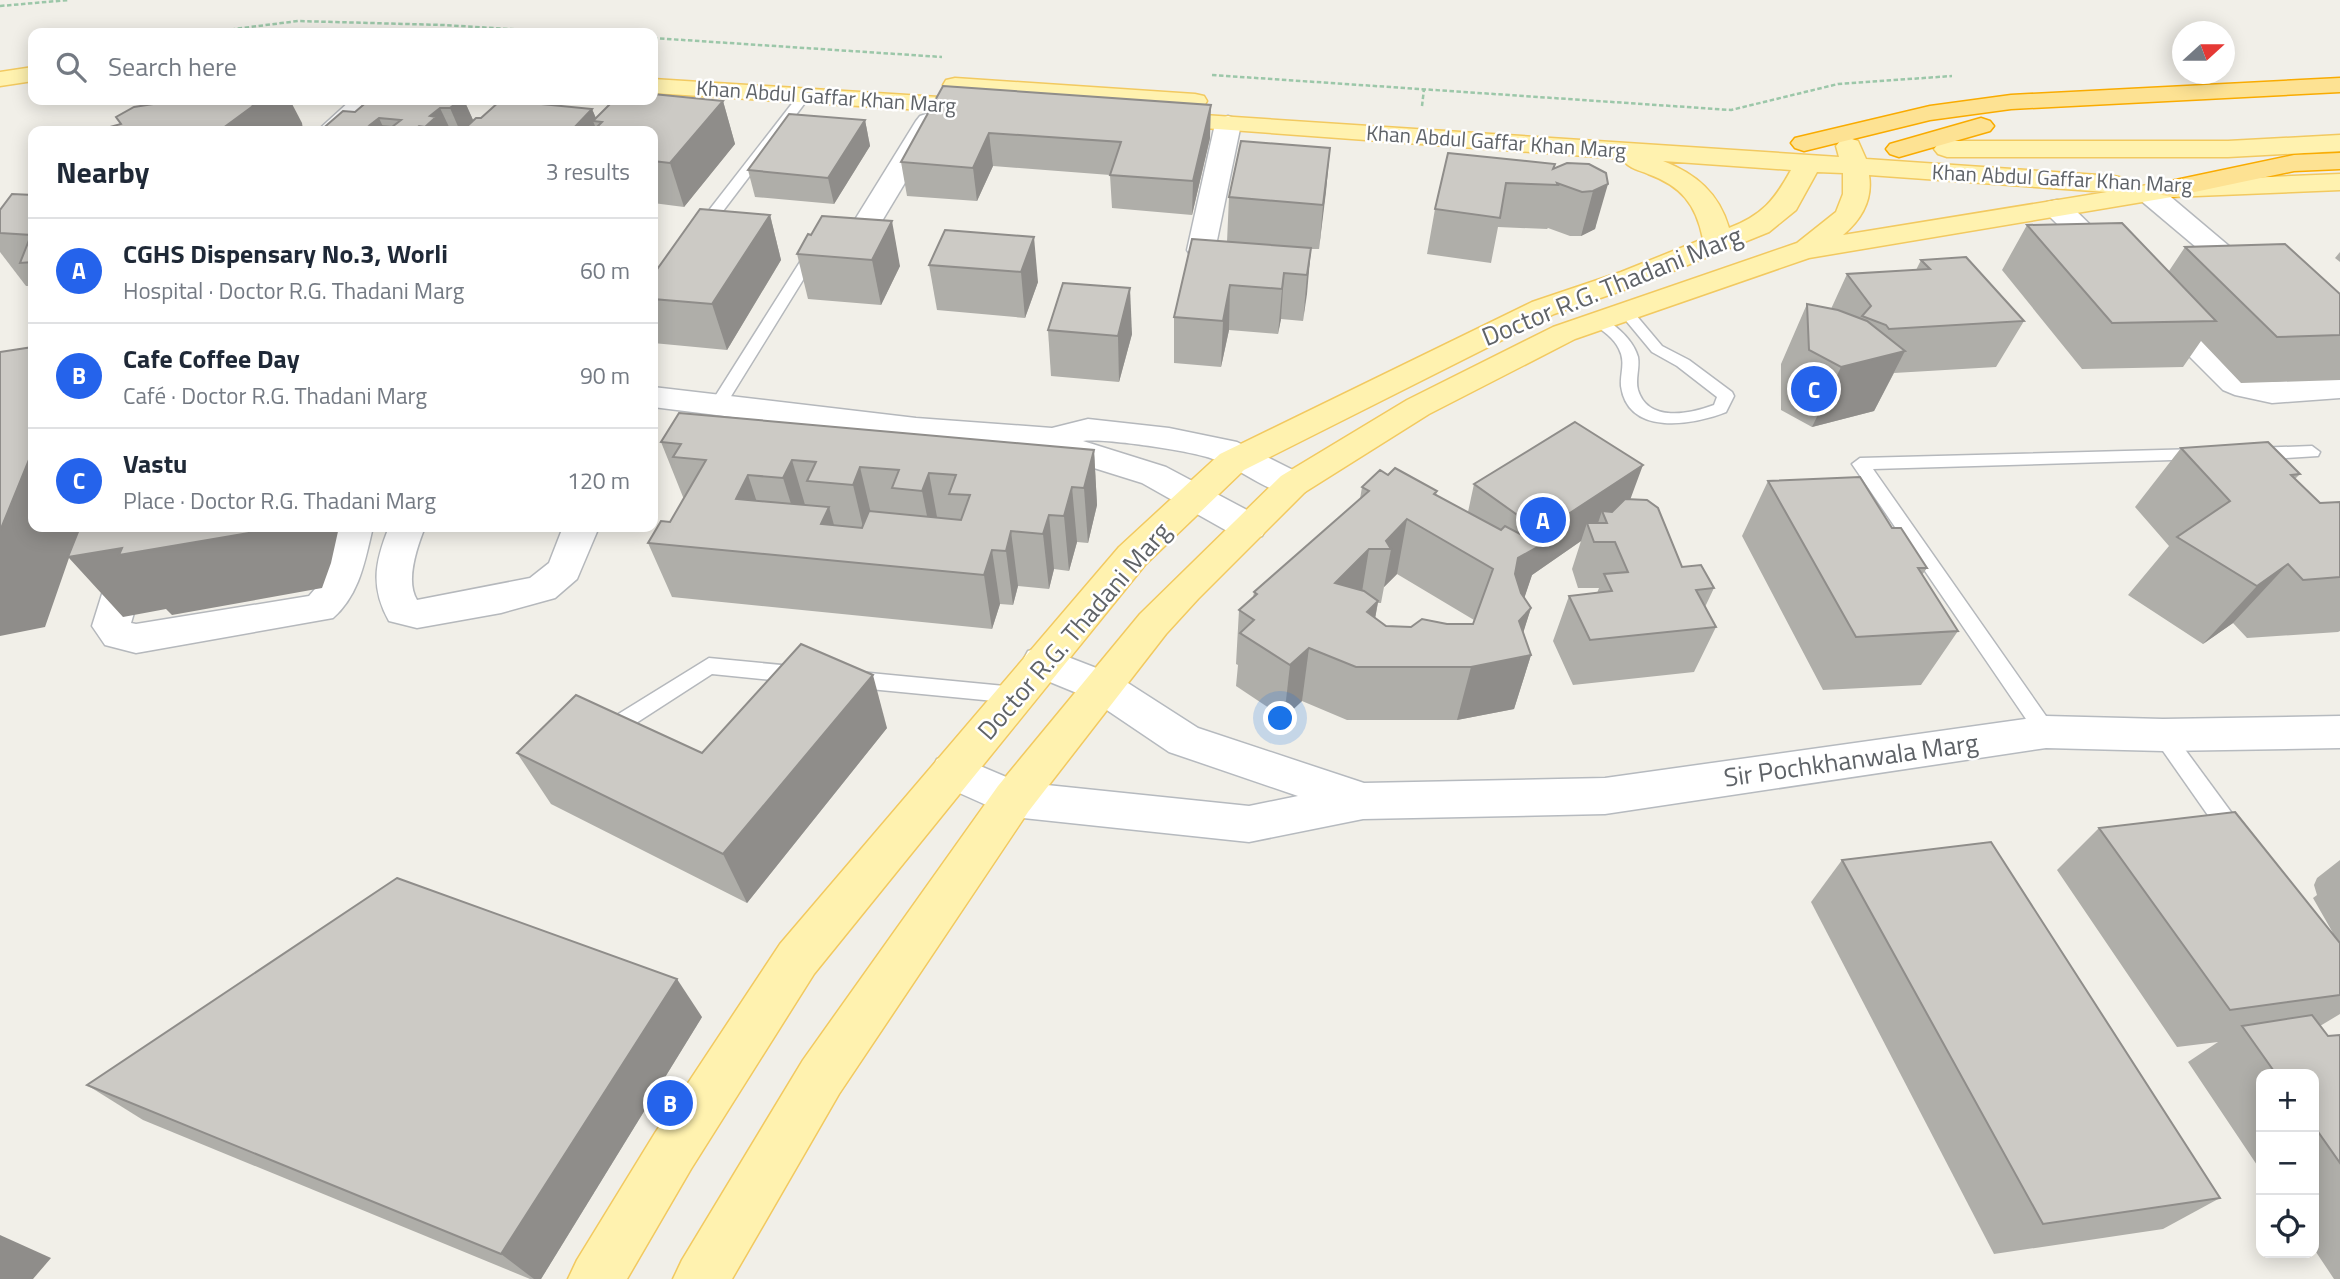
<!DOCTYPE html>
<html lang="en">
<head>
<meta charset="utf-8">
<style>
  body { margin:0; font-family:"Titillium Web",sans-serif; background:#f6f6f7; color:#1f2937 }
  .controls { position:absolute; right:21px; bottom:21px; display:grid; overflow:hidden; border-radius:14px; box-shadow:0 4px 18px #0003 }
  .controls button { width:63px; height:63px; display:grid; place-items:center; padding:0; border:0; border-bottom:2px solid #e0e1e3; background:#fff; color:#1f2937; font:35px sans-serif }
  .compass { position:absolute; left:2172px; top:21px; width:63px; height:63px; border-radius:50%; background:#fff; box-shadow:0 4px 18px #0003; rotate:69deg }
  .you { position:absolute; left:1281px; top:719px; width:24px; height:24px; margin:-18px; border:5px solid #fff; border-radius:50%; background:#1a73e8; box-shadow:0 0 0 10px #1a73e833 }
  .badge { display:grid; place-items:center; width:46px; height:46px; border-radius:50%; background:#2563eb; color:#fff; font-size:23px; font-weight:700 }
  .pin { position:absolute; translate:-50% -50%; border:4px solid #fff; box-shadow:0 2px 7px #0006 }
  .list { margin:0; padding:0; list-style:none }
  h2 { display:flex; justify-content:space-between; align-items:center; height:91px; margin:0; padding:0 28px; font-size:30px }
  h2 small { font-size:23px; font-weight:400; color:#747a83 }
  .list li { display:grid; grid-template-columns:46px 1fr auto; gap:21px; align-items:center; box-sizing:border-box; height:105px; padding:0 28px; border-top:2px solid #e0e1e3 }
  .list b { display:block; font-size:26px; white-space:nowrap }
  .list p { margin:0; font-size:23px; white-space:nowrap; color:#747a83 }
  .list em { font-size:23px; font-style:normal; color:#747a83 }
  .icon { flex:none; width:38px; height:38px; fill:none; stroke:currentColor; stroke-width:2; stroke-linecap:round; stroke-linejoin:round }
  .map { position:relative; flex:none; width:2340px; height:1279px; overflow:hidden }
  .search { position:absolute; background:#fff; box-shadow:0 4px 18px #0003; left:28px; top:28px; width:630px; height:77px; display:flex; align-items:center; gap:18px; box-sizing:border-box; padding:0 24px; border-radius:14px; color:#747a83; font-size:26px }
  .panel { position:absolute; background:#fff; box-shadow:0 4px 18px #0003; left:28px; top:126px; width:630px; height:406px; border-radius:14px }
  .map>svg:first-child { display:block }
</style>
</head>
<body>
<div class="map">
<svg width="2340" height="1279" viewBox="0 0 2340 1279">
  <rect width="100%" height="100%" fill="#f1efe8"/>
  <g fill="none" stroke-linecap="round" stroke-linejoin="round">
    <g stroke="#b5b8bc" stroke-width="3">
      <g id="lane">
        <polygon points="805,91 811,95 720,215 710,215 710,209 801,92"/>
        <polygon points="812,250 819,254 725,406 723,410 711,410 709,406 805,254"/>
        <path d="M 1625,307 L 1630,308 L 1662,346 L 1689,360 L 1732,392 L 1734,396 L 1726,412 C 1694,425 1628,437 1621,386 C 1620,373 1626,362 1619,349 C 1614,338 1602,330 1592,323 L 1589,320 L 1592,317 C 1600,315 1604,318 1611,323 C 1623,332 1634,343 1638,357 C 1640,368 1635,379 1638,390 C 1648,423 1690,414 1714,405 L 1717,397 L 1677,366 L 1652,352 L 1618,311 Z"/>
        <polygon points="2312,446 2320,452 2318,456 2254,460 2246,454 2254,448"/>
        <polygon points="2199,449 2205,451 2207,455 2205,459 1873,469 2053,726 2056,732 2053,738 2046,740 2039,738 1852,464 1860,458"/>
        <polygon points="709,658 802,667 809,670 812,675 809,680 802,683 712,674 613,738 606,740 599,738 596,732 599,726"/>
        <polygon points="849,671 1015,687 1022,689 1025,695 1022,701 1015,703 849,687 842,684 839,679 842,674"/>
        <polygon points="2163,727 2170,729 2242,827 2245,834 2242,841 2234,843 2226,841 2156,741 2153,735 2156,729"/>
      </g>
    </g>
    <g stroke="#b5b8bc" stroke-width="3">
      <g id="street">
        <polygon points="351,100 377,100 344,131 317,131"/>
        <polygon points="523,100 548,100 521,131 496,131"/>
        <polygon points="929,113 938,116 942,121 879,226 875,232 865,234 855,232 851,226 916,121 920,116"/>
        <polygon points="1228,116 1237,119 1241,124 1215,250 1211,256 1201,259 1191,256 1187,250 1215,124 1219,119"/>
        <polygon points="2149,185 2159,187 2261,273 2266,279 2261,285 2251,288 2241,285 2139,199 2136,193 2139,187"/>
        <polygon points="2057,200 2067,202 2121,255 2125,261 2121,267 2111,270 2101,267 2047,214 2043,208 2047,202"/>
        <polygon points="2161,302 2172,305 2245,376 2272,382 2340,378 2340,398 2272,403 2235,395 2223,390 2150,317 2146,311 2150,305"/>
        <path d="M 653,387 L 916,418 L 1052,428 L 1088,419 L 1169,428 L 1237,442 L 1305,476 L 1310,484 L 1305,492 C 1274,501 1245,470 1216,460 C 1194,451 1105,438 1083,441 L 1166,467 L 1262,518 L 1267,527 L 1262,536 L 1249,539 L 1236,536 L 1142,483 L 1062,458 L 1050,454 L 1047,449 L 916,440 L 653,407 Z"/>
        <path d="M 123,527 L 159,527 L 131,623 L 136,624 L 309,596 L 321,582 L 337,527 L 373,527 C 365,560 360,594 333,618 L 136,653 L 105,645 L 92,626 Z"/>
        <path d="M 389,527 L 425,527 C 417,547 405,581 417,600 L 530,578 L 549,563 L 563,527 L 599,527 L 577,579 L 555,598 L 501,613 L 417,628 L 389,621 C 370,587 375,562 389,527 Z"/>
      </g>
    </g>
    <g stroke="#b6babf" stroke-width="3">
      <polygon id="secondary" points="1042,647 1117,676 1198,728 1364,783 1605,778 2046,716 2163,719 2340,716 2340,748 2163,751 2046,748 1605,814 1363,819 1249,842 1013,817 937,783 931,771 937,759 952,754 1018,782 1249,806 1298,796 1169,752 1089,698 1028,673 1022,662 1028,651"/>
    </g>
    <g stroke="#f2c960" stroke-width="3">
      <g id="primary">
        <polygon points="33,67 33,81 0,86 0,72"/>
        <polygon points="955,78 1195,94 1204,96 1207,101 1204,106 1195,108 946,90 943,85 946,80"/>
        <polygon points="653,79 986,100 995,102 998,107 995,112 986,114 653,93"/>
        <path d="M 1158,112 L 1839,157 L 1836,146 L 1840,141 L 1849,138 L 1858,141 L 1866,159 L 2114,176 L 2123,178 L 2127,184 L 2124,189 L 2171,181 L 2340,174 L 2340,190 L 2172,197 L 1809,258 L 1575,339 L 1429,414 L 1305,492 L 1198,599 L 1166,634 L 1028,812 L 839,1094 L 732,1279 L 673,1279 L 682,1260 L 803,1060 L 998,786 L 1140,614 L 1281,476 L 1407,400 L 1553,327 L 1797,243 L 1836,212 L 1843,194 L 1843,173 L 1817,172 L 1796,210 L 1769,232 L 1641,284 L 1554,314 L 1244,470 L 1145,565 L 814,974 L 691,1169 L 627,1279 L 568,1279 L 577,1260 L 655,1133 L 780,944 L 1119,547 L 1220,454 L 1532,302 L 1621,272 L 1703,239 C 1696,204 1681,186 1648,174 C 1639,170 1630,169 1624,161 L 1626,159 L 1149,124 L 1146,119 L 1149,114 ZM 1663,161 L 1791,170 C 1774,201 1762,215 1729,228 C 1719,193 1696,174 1663,161 ZM 1869,175 L 2107,192 L 1843,235 C 1861,220 1873,200 1869,175 Z"/>
        <polygon points="2340,135 2340,151 2228,157 1947,157 1938,154 1934,149 1938,144 1947,141 2228,141"/>
      </g>
    </g>
    <g stroke="#f9ab00" stroke-width="3">
      <g id="highway">
        <polygon points="2340,78 2340,92 2011,109 1930,120 1804,151 1795,148 1791,143 1795,138 1930,106 2011,95"/>
        <polygon points="1981,118 1990,121 1994,126 1990,131 1899,157 1890,154 1886,149 1890,144"/>
        <polygon points="2340,153 2340,169 2294,171 2171,197 2162,195 2158,189 2162,183 2171,181 2294,155"/>
      </g>
    </g>
    <g stroke="#9cc7a9" stroke-width="2.5" stroke-dasharray="4.5 2.5" stroke-linecap="butt">
      <polyline points="0,6 69,0"/>
      <polyline points="203,33 298,21 443,25 575,33"/>
      <polyline points="653,38 942,57"/>
      <polyline points="1212,75 1731,110 1838,84 1952,76"/>
      <polyline points="1422,106 1424,89"/>
    </g>
    <use href="#lane" fill="#fff" fill-rule="evenodd"/>
    <use href="#street" fill="#fff" fill-rule="evenodd"/>
    <use href="#secondary" fill="#fff" fill-rule="evenodd"/>
    <use href="#primary" fill="#fff2af" fill-rule="evenodd"/>
    <use href="#highway" fill="#fde293" fill-rule="evenodd"/>
  </g>
  <g fill="#afaea9" fill-rule="evenodd">
    <polygon points="943,86 1210,138 1192,215 1112,208 1110,175 993,166 977,201 907,196 901,162"/>
    <polygon points="464,100 473,120 481,118 592,109 596,118 619,104 723,101 735,144 684,207 653,203 653,131 320,131 355,112"/>
    <polygon points="865,120 870,146 834,204 755,197 748,170"/>
    <polygon points="1330,148 1319,249 1311,249 1303,321 1281,319 1278,334 1229,330 1221,367 1174,363 1174,317 1227,242 1229,197"/>
    <polygon points="1448,153 1553,169 1606,173 1595,229 1581,236 1570,236 1548,228 1547,229 1498,227 1491,263 1427,254 1435,209"/>
    <polygon points="33,195 33,286 26,286 0,252 0,210"/>
    <polygon points="770,215 781,260 727,350 653,343 653,275"/>
    <polygon points="2027,225 2169,271 2185,247 2340,294 2340,380 2241,383 2201,341 2183,367 2082,369 2002,270"/>
    <polygon points="945,230 1038,282 1025,318 937,310 929,265"/>
    <polygon points="811,235 900,266 881,305 808,299 797,254"/>
    <polygon points="2340,252 2340,262 2335,258"/>
    <polygon points="1921,260 2024,321 1996,367 1894,373 1874,411 1812,427 1781,410 1781,364 1807,304 1831,309 1847,274 1916,270"/>
    <polygon points="1048,330 1132,334 1119,382 1051,376"/>
    <polygon points="661,442 1094,450 1097,505 1088,543 1077,542 1069,571 1054,569 1049,589 1018,586 1013,605 1000,604 992,629 672,597 648,543 670,522 684,498 683,497"/>
    <polygon points="2181,448 2300,474 2295,479 2320,503 2340,502 2340,631 2338,632 2247,638 2233,623 2203,644 2128,595 2169,546 2135,507"/>
    <path d="M 1388,475 L 1437,491 L 1436,495 L 1468,512 L 1474,484 L 1630,499 L 1682,567 L 1714,588 L 1705,607 L 1716,627 L 1694,672 L 1573,685 L 1553,641 L 1569,596 L 1597,593 L 1599,588 L 1578,588 L 1572,569 L 1581,541 L 1532,575 L 1524,598 L 1531,608 L 1523,632 L 1531,655 L 1514,709 L 1457,720 L 1347,720 L 1302,701 L 1284,718 L 1236,686 L 1238,665 L 1236,664 L 1239,610 L 1253,598 L 1254,592 L 1360,499 L 1362,487 ZM 1397,574 L 1474,620 L 1473,624 L 1447,624 L 1411,627 L 1386,626 L 1375,618 L 1378,603 L 1381,603 L 1384,587 Z"/>
    <polygon points="1768,481 1892,528 1927,568 1922,575 1958,631 1921,685 1823,690 1742,536"/>
    <polygon points="887,728 747,903 551,804 517,753 702,753"/>
    <polygon points="2099,828 2333,933 2313,898 2317,895 2314,885 2317,878 2340,860 2340,1014 2320,1026 2328,1036 2340,1035 2340,1279 2334,1279 2314,1249 2314,1074 2261,1074 2261,1171 2188,1062 2218,1042 2177,1047 2057,870"/>
    <polygon points="1842,860 2220,1198 2163,1229 1994,1254 1811,902"/>
    <polygon points="702,1017 541,1279 530,1279 143,1120 87,1085"/>
  </g>
  <g fill="#8f8d8a">
    <polygon points="250,100 290,100 302,123 303,129 298,131 219,131"/>
    <polygon points="460,100 464,100 478,131 460,131 450,108"/>
    <polygon points="723,101 735,144 684,207 670,163"/>
    <polygon points="1211,105 1210,138 1192,215 1193,181"/>
    <polygon points="440,108 451,131 427,131 425,127 430,116"/>
    <polygon points="592,109 597,121 593,121 597,131 571,131"/>
    <polygon points="379,118 385,131 370,125"/>
    <polygon points="865,120 870,146 834,204 828,178"/>
    <polygon points="419,126 421,131 413,131"/>
    <polygon points="989,133 993,166 977,201 973,168"/>
    <polygon points="1330,148 1326,192 1319,249 1323,205"/>
    <polygon points="1608,184 1595,229 1581,236 1593,191"/>
    <polygon points="770,215 781,260 727,350 712,304"/>
    <polygon points="892,221 900,266 881,305 872,260"/>
    <polygon points="1034,237 1038,282 1025,318 1021,272"/>
    <polygon points="1311,248 1307,294 1303,321 1307,275"/>
    <polygon points="1284,273 1281,319 1278,334 1282,289"/>
    <polygon points="1230,285 1229,330 1221,367 1223,321"/>
    <polygon points="1130,288 1132,334 1119,382 1118,336"/>
    <polygon points="1905,351 1874,411 1812,427 1841,367"/>
    <polygon points="33,450 33,527 80,527 122,548 279,527 339,527 331,563 322,588 172,615 166,609 123,617 69,558 45,627 0,636 0,531"/>
    <polygon points="1094,450 1097,505 1088,543 1084,488"/>
    <polygon points="792,460 808,515 800,533 783,478"/>
    <polygon points="1643,465 1626,511 1607,523 1602,511 1595,532 1587,523 1581,541 1532,575 1524,599 1502,613 1518,558 1536,547 1541,532"/>
    <polygon points="860,467 873,522 866,540 853,485"/>
    <polygon points="929,473 939,528 933,546 922,491"/>
    <polygon points="748,475 766,530 755,553 736,499"/>
    <polygon points="1072,487 1077,542 1069,571 1064,516"/>
    <polygon points="829,507 844,561 821,524"/>
    <polygon points="1049,515 1054,569 1049,589 1043,534"/>
    <polygon points="1407,519 1397,574 1384,587 1391,549 1386,541"/>
    <polygon points="1011,531 1018,586 1013,605 1006,551"/>
    <polygon points="1369,549 1360,604 1335,583"/>
    <polygon points="992,550 1000,604 992,629 984,575"/>
    <polygon points="2288,564 2233,623 2203,644 2257,586"/>
    <polygon points="1378,601 1369,655 1367,612"/>
    <polygon points="1531,608 1515,659 1531,655 1514,709 1457,720 1471,667"/>
    <polygon points="1309,648 1302,701 1284,718 1290,665"/>
    <polygon points="873,675 887,728 747,903 723,854"/>
    <polygon points="677,979 702,1017 541,1279 534,1279 501,1254"/>
    <polygon points="0,1235 51,1258 33,1279 0,1279"/>
  </g>
  <g fill="#cccac5" stroke="#8f8d8a" stroke-width="2" fill-rule="evenodd">
    <polygon points="943,86 1211,105 1193,181 1110,175 1121,142 989,133 973,168 901,162"/>
    <polygon points="653,94 723,101 670,163 653,161 653,131 593,131 602,122 593,121 610,104 619,104 623,100 653,100"/>
    <polygon points="179,100 250,100 253,106 219,131 105,131 106,128 121,124 116,117 134,107"/>
    <path d="M 369,100 L 460,100 L 450,108 L 440,108 L 430,116 L 436,117 L 425,127 L 419,126 L 413,131 L 320,131 L 343,111 L 355,112 ZM 379,118 L 401,120 L 392,127 L 370,125 Z"/>
    <polygon points="501,100 592,109 571,131 462,131 476,118 481,118"/>
    <polygon points="789,114 865,120 828,178 748,170"/>
    <polygon points="1241,141 1330,148 1323,205 1229,197"/>
    <polygon points="1448,153 1555,164 1553,169 1567,163 1589,164 1606,173 1608,184 1593,191 1582,192 1557,183 1558,185 1506,183 1500,218 1435,209"/>
    <polygon points="12,194 33,195 33,262 20,263 31,235 0,233 0,210"/>
    <polygon points="700,209 770,215 712,304 653,299 653,275"/>
    <polygon points="822,216 892,221 872,260 797,254 808,234 811,235"/>
    <polygon points="2122,223 2216,321 2112,323 2027,225"/>
    <polygon points="945,230 1034,237 1021,272 929,265"/>
    <polygon points="1192,239 1311,248 1307,275 1284,273 1282,289 1230,285 1223,321 1174,317"/>
    <polygon points="2285,244 2340,294 2340,335 2277,337 2185,247"/>
    <polygon points="1966,257 2024,321 1889,329 1886,325 1862,316 1871,306 1847,274 1930,269 1921,260"/>
    <polygon points="1063,283 1130,288 1118,336 1048,330"/>
    <polygon points="1807,304 1838,310 1867,321 1905,351 1841,367 1809,350"/>
    <polygon points="33,347 33,450 0,531 0,352"/>
    <path d="M 679,413 L 1094,450 L 1084,488 L 1072,487 L 1064,516 L 1049,515 L 1043,534 L 1011,531 L 1006,551 L 992,550 L 984,575 L 648,543 L 661,521 L 670,522 L 706,460 L 673,457 L 681,444 L 661,442 ZM 792,460 L 816,462 L 807,481 L 853,485 L 860,467 L 899,470 L 892,488 L 922,491 L 929,473 L 956,475 L 949,494 L 970,495 L 961,520 L 869,511 L 862,528 L 821,524 L 829,507 L 736,499 L 748,475 L 783,478 Z"/>
    <polygon points="1575,422 1643,465 1541,532 1474,484"/>
    <polygon points="2268,442 2300,474 2291,475 2320,503 2340,502 2340,577 2303,580 2288,564 2257,586 2177,537 2230,501 2181,448"/>
    <path d="M 1395,468 L 1437,491 L 1434,494 L 1501,530 L 1505,526 L 1541,545 L 1518,558 L 1515,574 L 1521,593 L 1531,608 L 1519,621 L 1531,655 L 1471,667 L 1356,667 L 1309,648 L 1290,665 L 1240,633 L 1254,620 L 1239,610 L 1257,594 L 1254,592 L 1369,491 L 1362,487 L 1380,470 L 1388,475 ZM 1407,519 L 1493,569 L 1473,624 L 1447,624 L 1422,619 L 1411,627 L 1386,626 L 1367,612 L 1378,601 L 1364,591 L 1335,583 L 1369,549 L 1391,549 L 1386,541 Z"/>
    <polygon points="1860,477 1892,528 1901,528 1927,568 1918,568 1958,631 1856,637 1768,481"/>
    <polygon points="1625,499 1647,500 1658,508 1682,567 1701,565 1714,588 1696,590 1716,627 1590,640 1569,596 1612,591 1604,574 1628,572 1615,542 1594,542 1587,523 1607,523 1602,511 1612,512"/>
    <polygon points="80,527 279,527 278,528 119,555 122,548 68,557"/>
    <polygon points="801,644 873,675 723,854 517,753 576,695 702,753"/>
    <polygon points="2235,812 2340,943 2340,995 2230,1010 2099,828"/>
    <polygon points="1991,842 2220,1198 2043,1224 1842,860"/>
    <polygon points="397,878 677,979 501,1254 87,1085"/>
    <polygon points="2312,1015 2328,1036 2340,1035 2340,1163 2314,1126 2314,1074 2276,1074 2242,1026"/>
  </g>
  <g text-anchor="middle" stroke-width="5" stroke-linejoin="round" paint-order="stroke">
    <g font-size="21" fill="#5f6368" stroke="#fff">
      <text transform="translate(826 97) rotate(4)" y="7">Khan Abdul Gaffar Khan Marg</text>
      <text transform="translate(1496 142) rotate(4)" y="7">Khan Abdul Gaffar Khan Marg</text>
      <text transform="translate(2062 179) rotate(3)" y="7">Khan Abdul Gaffar Khan Marg</text>
    </g>
    <g font-size="26" fill="#5f6368" stroke="#fff">
      <text transform="translate(1612 286) rotate(-22)" y="9">Doctor R.G. Thadani Marg</text>
      <text transform="translate(1074 631) rotate(-49)" y="9">Doctor R.G. Thadani Marg</text>
      <text transform="translate(1851 760) rotate(-8)" y="9">Sir Pochkhanwala Marg</text>
    </g>
  </g>
</svg>
<div class="controls">
<button>+</button>
<button>−</button>
<button><svg class="icon" aria-label="locate" viewBox="0 0 24 24"><circle cx="12" cy="12" r="6"/><path d="M12 2v4M12 18v4M2 12h4M18 12h4"/></svg></button>
</div>
<svg class="compass" viewBox="-18 -18 36 36"><path d="M0-13l5 13h-10z" fill="#e53935"/><path d="M0 13l5-13h-10z" fill="#747a83"/></svg>
<div class="you"></div>
<div class="pin badge" style="left:1543px;top:520px">A</div>
<div class="pin badge" style="left:670px;top:1103px">B</div>
<div class="pin badge" style="left:1814px;top:389px">C</div>
<div class="search"><svg class="icon" aria-label="search" viewBox="0 0 24 24"><circle cx="10" cy="10" r="6"/><path d="M15 15l6 6"/></svg>Search here</div>
<section class="panel">
<h2>Nearby<small>3 results</small></h2>
<ul class="list">
<li><span class="badge">A</span><div><b>CGHS Dispensary No.3, Worli</b><p>Hospital · Doctor R.G. Thadani Marg</p></div><em>60 m</em></li>
<li><span class="badge">B</span><div><b>Cafe Coffee Day</b><p>Café · Doctor R.G. Thadani Marg</p></div><em>90 m</em></li>
<li><span class="badge">C</span><div><b>Vastu</b><p>Place · Doctor R.G. Thadani Marg</p></div><em>120 m</em></li>
</ul>
</section>
</div>
</body>
</html>
